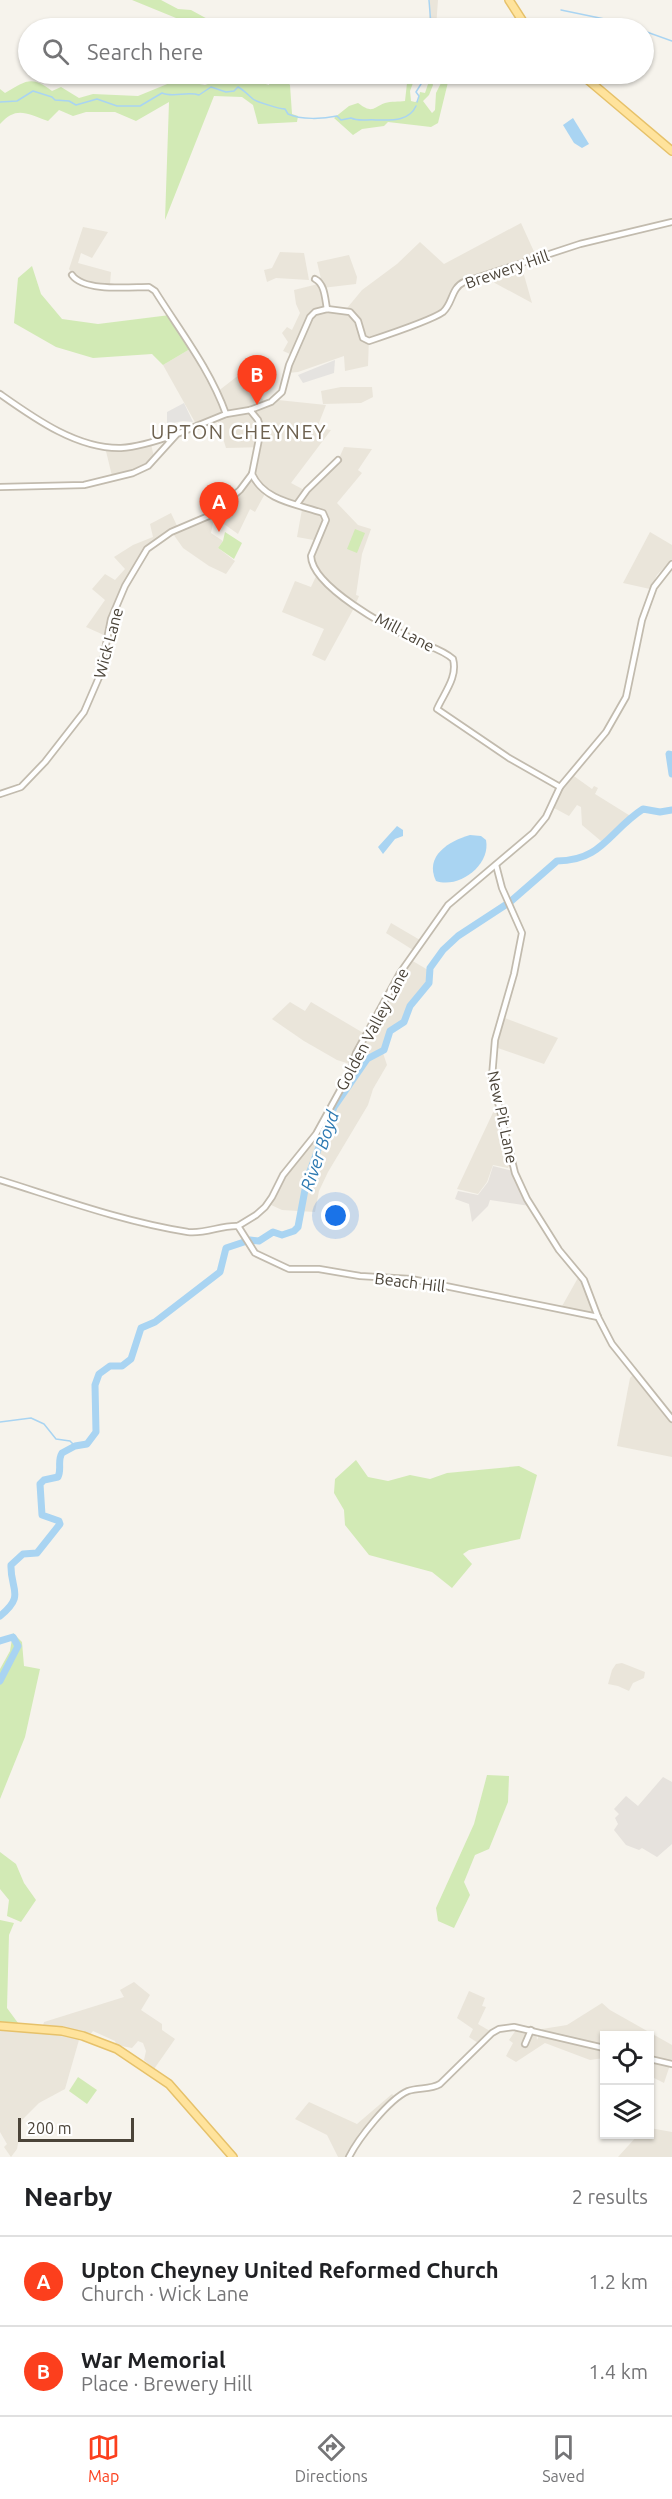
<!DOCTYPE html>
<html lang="en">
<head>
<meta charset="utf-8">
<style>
  body { margin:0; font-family:Ubuntu,sans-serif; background:#f6f6f6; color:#202124 }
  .controls { position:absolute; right:18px; bottom:18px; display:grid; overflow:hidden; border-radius:0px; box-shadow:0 2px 4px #0004 }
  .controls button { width:54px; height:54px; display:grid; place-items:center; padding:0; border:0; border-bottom:2px solid #e0e0e0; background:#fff; color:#202124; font:30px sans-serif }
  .scale { position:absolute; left:18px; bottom:15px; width:116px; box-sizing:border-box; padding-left:6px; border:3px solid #4b4439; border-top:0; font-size:16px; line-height:21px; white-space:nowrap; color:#4b4439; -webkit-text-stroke:4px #fff; paint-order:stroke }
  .you { position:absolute; left:336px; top:1216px; width:21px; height:21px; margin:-15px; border:4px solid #fff; border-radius:50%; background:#1a73e8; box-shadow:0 0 0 9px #1a73e833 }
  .badge { display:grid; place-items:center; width:39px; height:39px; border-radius:50%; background:#fc3f1d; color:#fff; font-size:20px; font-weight:700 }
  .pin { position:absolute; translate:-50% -50px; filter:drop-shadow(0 2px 3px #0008) }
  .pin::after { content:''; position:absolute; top:32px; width:21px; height:18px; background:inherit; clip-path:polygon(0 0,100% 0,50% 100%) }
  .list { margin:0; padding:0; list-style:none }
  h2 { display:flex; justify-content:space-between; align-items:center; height:78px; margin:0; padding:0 24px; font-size:26px }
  h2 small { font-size:20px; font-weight:400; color:#757577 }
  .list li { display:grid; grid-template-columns:39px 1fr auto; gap:18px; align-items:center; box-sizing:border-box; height:90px; padding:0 24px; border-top:2px solid #e0e0e0 }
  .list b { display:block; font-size:22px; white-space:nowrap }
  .list p { margin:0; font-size:20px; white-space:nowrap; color:#757577 }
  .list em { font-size:20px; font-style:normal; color:#757577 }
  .icon { flex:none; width:33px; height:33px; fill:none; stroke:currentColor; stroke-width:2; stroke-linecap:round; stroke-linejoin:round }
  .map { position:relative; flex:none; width:672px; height:2157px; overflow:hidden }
  .search { position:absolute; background:#fff; box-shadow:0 2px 4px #0004; left:18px; right:18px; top:18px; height:66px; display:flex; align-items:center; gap:15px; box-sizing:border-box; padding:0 21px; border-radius:33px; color:#757577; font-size:22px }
  .sheet { height:258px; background:#fff }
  nav { display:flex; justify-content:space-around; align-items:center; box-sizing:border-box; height:84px; border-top:2px solid #e0e0e0; background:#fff; font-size:16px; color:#757577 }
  nav a { display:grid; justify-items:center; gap:3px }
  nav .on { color:#fc3f1d }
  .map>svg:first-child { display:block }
</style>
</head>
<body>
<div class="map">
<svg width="672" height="2157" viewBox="0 0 672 2157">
  <rect width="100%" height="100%" fill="#f6f3ec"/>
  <g fill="#eae5da">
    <polygon points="430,0 438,0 436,28 422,28 429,25"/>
    <polygon points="521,223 536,256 520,261 532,303 480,275 457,282 443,308 435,315 369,338 368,366 345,371 344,356 298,372 288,373 295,356 283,351 288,342 282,333 287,327 292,330 300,313 296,304 294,290 322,283 317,262 349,255 357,277 356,284 322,288 326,312 343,313 362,290 397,264 420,242 444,264"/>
    <polygon points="83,227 108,232 92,258 81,253 78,263 111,272 110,284 87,283 74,276 69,269"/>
    <polygon points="280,252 304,253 309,280 276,278 267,282 264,270 272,268"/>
    <polygon points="190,349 202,366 217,392 244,371 267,406 278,400 326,405 317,428 331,430 291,483 308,492 336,465 344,447 372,449 358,470 362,473 337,503 358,525 371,529 362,554 356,595 359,596 354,608 325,661 312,655 324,629 282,612 295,581 311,587 318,572 312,556 319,541 297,537 303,504 267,490 255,512 250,509 238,534 217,519 213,523 211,533 223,541 218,548 235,561 226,574 209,566 183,548 171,531 152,542 137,561 121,590 108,623 106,636 86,627 105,600 92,589 105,574 115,580 125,569 114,557 133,545 153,537 150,524 171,513 179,530 211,517 246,487 257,468 261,447 226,448 216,416 196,424 163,365"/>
    <polygon points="341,387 372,387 373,397 361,403 323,404 321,391"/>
    <polygon points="151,444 154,457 150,462 138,469 112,476 105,447"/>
    <polygon points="650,532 672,545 672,559 657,575 650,589 623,583"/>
    <polygon points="571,774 592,789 594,786 598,788 595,794 632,817 601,841 582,825 581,807 577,805 569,816 554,808 562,788"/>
    <polygon points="391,923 420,940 413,950 386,933"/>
    <polygon points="411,960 428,970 428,981 409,1003 403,1019 389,1029 382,1050 387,1065 373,1089 368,1105 328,1172 319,1191 315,1212 282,1210 269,1204 285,1175 317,1139 334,1104 357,1067 357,1057"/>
    <polygon points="290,1002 305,1011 311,1002 365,1034 350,1064 337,1060 304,1041 272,1019"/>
    <polygon points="502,1017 558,1038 544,1064 495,1047"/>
    <polygon points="497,1104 511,1162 508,1168 493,1165 487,1182 478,1194 457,1189"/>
    <polygon points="579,1276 590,1297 594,1315 561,1308"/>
    <polygon points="633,1375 672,1421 672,1457 617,1446 630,1378"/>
    <polygon points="622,1663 645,1672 644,1678 633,1683 629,1691 618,1686 608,1684 612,1670 616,1664"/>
    <polygon points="134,1982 150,1995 141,2010 162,2024 162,2030 175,2039 154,2069 144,2060 146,2051 143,2043 138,2041 132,2048 116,2045 115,2041 93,2031 89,2036 81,2033 65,2089 39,2103 22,2120 17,2149 11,2157 4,2147 7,2144 0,2132 0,2031 42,2030 44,2022 124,1997 120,1990"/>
    <polygon points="469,1991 485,1998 482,2006 486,2007 478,2024 490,2031 478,2043 469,2037 473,2029 457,2018"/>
    <polygon points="602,2003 610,2010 672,2045 672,2059 664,2083 650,2076 650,2036 604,2036 604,2058 590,2060 545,2043 516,2062 506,2056 513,2043 509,2040 516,2030 536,2033 537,2040 542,2029 567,2025"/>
    <polygon points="392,2094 396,2098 360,2132 346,2157 338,2157 327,2135 295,2119 309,2102 357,2124"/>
    <polygon points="650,2128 672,2132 672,2157 618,2157 638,2135 650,2134"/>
  </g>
  <g fill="#e6e2dd">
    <polygon points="493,1166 513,1171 530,1206 490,1200 488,1206 472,1222 469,1204 455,1199 458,1191 478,1195 488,1182"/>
    <polygon points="663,1777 672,1782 672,1844 657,1857 642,1848 639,1850 626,1845 614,1830 618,1824 615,1818 619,1814 614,1809 626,1796 638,1806"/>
  </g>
  <g fill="#d2eab5">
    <polygon points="132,0 161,0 178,9 191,10 224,28 205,28 183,18 176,18"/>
    <path d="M 253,74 L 282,74 L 290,85 L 292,114 L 298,116 L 297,122 L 258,124 L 253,105 L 242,97 L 214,96 L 165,220 L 169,102 L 136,121 L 115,112 L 86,112 L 73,116 L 59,110 L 48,121 C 26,113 16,106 0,124 L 0,89 L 5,93 C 26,81 31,75 52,91 L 61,87 L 79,98 L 93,94 L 138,96 L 177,80 L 205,85 L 225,78 L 246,78 L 269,85 L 270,78 Z"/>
    <path d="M 408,74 L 411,74 L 413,83 L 410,91 L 411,101 L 415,102 L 418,101 L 420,92 L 425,93 L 429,81 L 432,82 L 433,85 L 429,95 L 423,101 L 432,113 L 435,110 L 436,93 L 441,83 L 441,74 L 450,74 L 438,123 L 431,127 L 388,122 L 384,126 L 362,129 L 353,135 L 334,118 L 349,106 L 358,103 C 373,114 372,108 385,103 C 391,101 399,102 405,101 Z"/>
    <polygon points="32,266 41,294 62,319 98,324 170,315 190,349 163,365 152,354 93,358 56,347 14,323 18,278"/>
    <polygon points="355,529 365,533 357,553 347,549"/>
    <polygon points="225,532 242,543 234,559 218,548 223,541"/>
    <polygon points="356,1460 368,1477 388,1481 410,1475 430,1479 447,1473 519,1466 537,1475 520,1539 469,1550 463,1554 472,1564 452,1588 432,1572 369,1555 345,1525 344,1510 334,1493 335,1479"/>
    <polygon points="13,1633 22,1642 24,1666 40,1669 25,1737 0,1799 0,1669 10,1651"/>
    <polygon points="487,1775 509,1776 508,1802 489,1849 475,1855 464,1882 470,1895 454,1928 438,1921 436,1908 474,1824"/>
    <polygon points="0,1852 16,1864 24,1883 36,1900 21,1922 7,1916 9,1900 0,1889"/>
    <polygon points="0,1920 14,1923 9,1935 7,2008 18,2023 0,2022"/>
    <polygon points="78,2077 97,2090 87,2104 69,2091"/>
  </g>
  <g fill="#e5e3e0">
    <polygon points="335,360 334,373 303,383 298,375"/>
    <polygon points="184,403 193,422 183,421 167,424 167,412"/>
  </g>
  <g fill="#a9d4f2">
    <polygon points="573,118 589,144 582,148 574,143 563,125"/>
    <polygon points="397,826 403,830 403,836 395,839 383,854 378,847"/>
    <path d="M 470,835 L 481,836 L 486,840 C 491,865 459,889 436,881 C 424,856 449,841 470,835 Z"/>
  </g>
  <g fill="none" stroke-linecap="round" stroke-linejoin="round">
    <g stroke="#a9d4f2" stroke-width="1.5">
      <polyline points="429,0 431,25"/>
      <polyline points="561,10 619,22 638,28"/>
      <polyline points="644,31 672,41"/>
      <path d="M 0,102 L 17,101 L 33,91 L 52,97 L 55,100 L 69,101 L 76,105 L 97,99 L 117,106 L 140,106 L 162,93 C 173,98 187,91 199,95 L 211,87 L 226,92 L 234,91 L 238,87 C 244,90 248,95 253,99 C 257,102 280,109 285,109 L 288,114 C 301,120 323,119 337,116 L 341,120 L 351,118 C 359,122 367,119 376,120 C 390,120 409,122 416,106"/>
      <polyline points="417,102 419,96 416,92 421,84 423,74"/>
      <polyline points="0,1422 31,1418 44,1424 56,1439 70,1441 75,1446"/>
    </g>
    <g stroke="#a9d4f2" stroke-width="7">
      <polyline points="672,755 669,754 672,774"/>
      <path d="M 0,1616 C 26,1595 10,1590 11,1565 L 23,1554 L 37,1553 L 60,1524 L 59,1521 L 42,1515 L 40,1484 L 44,1480 L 58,1477 C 62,1469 57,1461 62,1453 L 75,1446 L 87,1444 L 96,1432 L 95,1385 L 99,1374 L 110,1366 L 122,1366 L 131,1359 L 141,1328 L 155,1322 L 220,1272 L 226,1248 L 250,1240 L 259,1241 L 273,1232 L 282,1235 L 294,1231 L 298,1227 L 307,1179 L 334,1107 L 367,1059 L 384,1050 L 390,1031 L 404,1022 L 410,1006 L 429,983 L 430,968 L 443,950 L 458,936 L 510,902 L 557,861 C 602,861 609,831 643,809 L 660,812 L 672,810"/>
      <polyline points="0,1641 13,1637 18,1646 0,1681"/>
    </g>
    <g stroke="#c2bbae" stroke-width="8">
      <g id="street">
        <path d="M 72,275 C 84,292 130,287 149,287 L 155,291 C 180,331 210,369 226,414"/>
        <path d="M 315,279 C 325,284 325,299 327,309"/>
        <path d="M 0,394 C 34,418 77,449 121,448 C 139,447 157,441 174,435"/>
        <path d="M 252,474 C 264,501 297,504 323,513 L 326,520 L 311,556 C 312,587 389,628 415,640 C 427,646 442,649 453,659 C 458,677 444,693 437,709 L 509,758 L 560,787"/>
        <path d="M 0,487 L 84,485 L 133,473 L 148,466 L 177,434 L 226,414 L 250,410 L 271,402 L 282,392 L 289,365 L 310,317 L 315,312 L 327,309 L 350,312 L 358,321 L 363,338 L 369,341 C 384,336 432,320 443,312 C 453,303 451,288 464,282 L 580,244 L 672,222"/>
        <polyline points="297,504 307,490 338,460"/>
        <polyline points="0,794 21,787 45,762 84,712 100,675 111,619 125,586 147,549 171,532 211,515 240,490 252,474 261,429 258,420 250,410"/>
        <polyline points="496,865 502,888 522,933 514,974 495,1040 492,1077 515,1173 527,1199 559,1250 584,1280 598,1317 612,1344 672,1419"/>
        <path d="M 0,1180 C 61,1199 124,1222 188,1232 C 206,1234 221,1225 238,1226"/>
        <polyline points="238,1226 256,1215 265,1207 272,1197 283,1175 316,1134 349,1074 356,1053 400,973 448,905 533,833 546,817 560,787 606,732 626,697 642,620 654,587 672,564"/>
        <polyline points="238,1226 255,1253 289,1269 319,1269 360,1276 411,1279 598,1317"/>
        <polyline points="525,2044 531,2030"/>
        <polyline points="650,2059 672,2064"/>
        <path d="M 349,2157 C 358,2139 389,2099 408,2091 C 419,2087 430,2090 440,2084 L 492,2033 L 499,2029 L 514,2027 L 604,2048"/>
      </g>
    </g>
    <g stroke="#e6c16a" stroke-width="10">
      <g id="primary">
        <polyline points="509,0 527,28"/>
        <polyline points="581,74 672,151"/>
        <polyline points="0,2026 62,2031 83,2036 117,2049 169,2084 233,2157"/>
      </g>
    </g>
    <use href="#street" stroke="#fff" stroke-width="4.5"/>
    <use href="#primary" stroke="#ffe39c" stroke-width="7"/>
  </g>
  <g text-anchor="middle" stroke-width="5" stroke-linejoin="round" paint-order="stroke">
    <g font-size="16" fill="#4b4439" stroke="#fff">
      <text transform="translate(507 269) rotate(-19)" y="6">Brewery Hill</text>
      <text transform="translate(405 632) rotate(28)" y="6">Mill Lane</text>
      <text transform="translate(108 643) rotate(-75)" y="6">Wick Lane</text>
      <text transform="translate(372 1029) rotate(-62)" y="6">Golden Valley Lane</text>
      <text transform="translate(503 1117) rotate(78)" y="6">New Pit Lane</text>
      <text transform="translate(410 1282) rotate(7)" y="6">Beach Hill</text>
    </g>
    <g font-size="18" font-style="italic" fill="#2e7ab2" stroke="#fff">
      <text transform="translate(320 1151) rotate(-71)" y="6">River Boyd</text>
    </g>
    <g font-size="20" letter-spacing="1.5" fill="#6e6250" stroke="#fff">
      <text x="239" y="439">UPTON CHEYNEY</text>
    </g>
  </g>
</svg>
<div class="controls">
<button><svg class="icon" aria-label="locate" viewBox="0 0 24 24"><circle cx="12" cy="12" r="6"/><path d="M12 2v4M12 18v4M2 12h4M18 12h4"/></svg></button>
<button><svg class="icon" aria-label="layers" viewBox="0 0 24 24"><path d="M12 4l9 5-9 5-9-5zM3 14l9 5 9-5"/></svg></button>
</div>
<div class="scale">200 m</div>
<div class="you"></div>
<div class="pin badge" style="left:219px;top:532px">A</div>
<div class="pin badge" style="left:257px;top:405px">B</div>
<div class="search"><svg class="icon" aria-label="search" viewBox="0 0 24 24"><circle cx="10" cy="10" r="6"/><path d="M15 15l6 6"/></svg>Search here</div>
</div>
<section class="sheet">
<h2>Nearby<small>2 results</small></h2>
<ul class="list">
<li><span class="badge">A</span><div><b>Upton Cheyney United Reformed Church</b><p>Church · Wick Lane</p></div><em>1.2 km</em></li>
<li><span class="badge">B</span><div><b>War Memorial</b><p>Place · Brewery Hill</p></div><em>1.4 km</em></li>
</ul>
</section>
<nav>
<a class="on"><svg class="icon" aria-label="map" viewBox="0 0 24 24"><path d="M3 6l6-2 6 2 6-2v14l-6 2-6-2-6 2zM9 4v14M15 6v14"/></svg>Map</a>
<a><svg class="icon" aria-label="directions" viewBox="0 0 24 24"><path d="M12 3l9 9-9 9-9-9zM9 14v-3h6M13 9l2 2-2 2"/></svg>Directions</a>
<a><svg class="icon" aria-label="saved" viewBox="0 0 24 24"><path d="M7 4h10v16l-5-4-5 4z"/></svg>Saved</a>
</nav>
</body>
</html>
